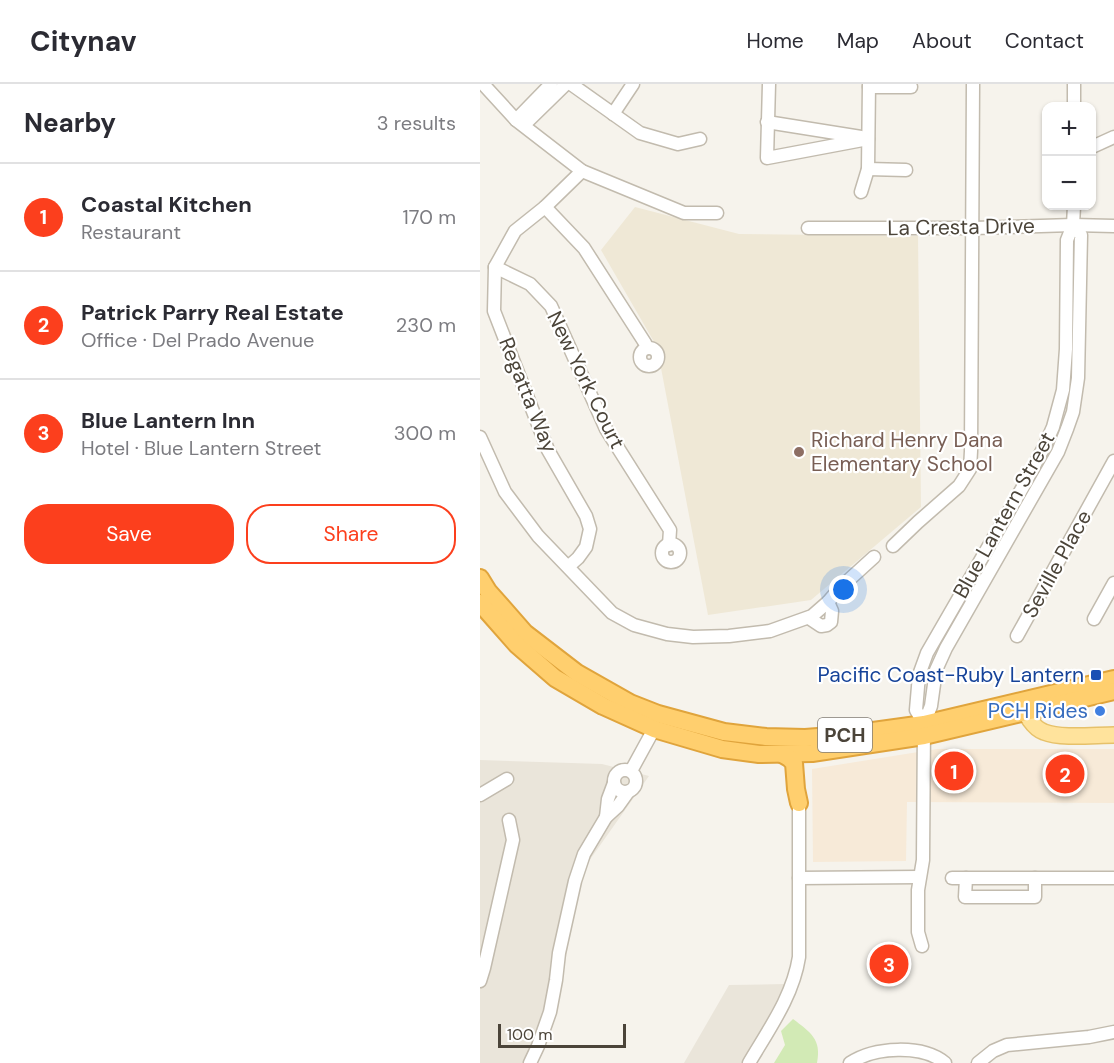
<!DOCTYPE html>
<html lang="en">
<head>
<meta charset="utf-8">
<style>
  body { margin:0; font-family:"DM Sans",sans-serif; background:#f7f7f7; color:#2b2b33 }
  .controls { position:absolute; right:18px; top:18px; display:grid; overflow:hidden; border-radius:12px; box-shadow:0 2px 4px #0004 }
  .controls button { width:54px; height:54px; display:grid; place-items:center; padding:0; border:0; border-bottom:2px solid #e1e1e2; background:#fff; color:#2b2b33; font:30px sans-serif }
  .scale { position:absolute; left:18px; bottom:15px; width:128px; box-sizing:border-box; padding-left:6px; border:3px solid #4b4439; border-top:0; font-size:16px; line-height:21px; white-space:nowrap; color:#4b4439; -webkit-text-stroke:4px #fff; paint-order:stroke }
  .you { position:absolute; left:364px; top:506px; width:21px; height:21px; margin:-15px; border:4px solid #fff; border-radius:50%; background:#1a73e8; box-shadow:0 0 0 9px #1a73e833 }
  .badge { display:grid; place-items:center; width:39px; height:39px; border-radius:50%; background:#fc3f1d; color:#fff; font-size:20px; font-weight:700 }
  .pin { position:absolute; translate:-50% -50%; border:3px solid #fff; box-shadow:0 2px 6px #0006 }
  .list { margin:0; padding:0; list-style:none }
  h2 { display:flex; justify-content:space-between; align-items:center; height:78px; margin:0; padding:0 24px; font-size:26px }
  h2 small { font-size:20px; font-weight:400; color:#7c7c81 }
  .list li { display:grid; grid-template-columns:39px 1fr auto; gap:18px; align-items:center; box-sizing:border-box; height:108px; padding:0 24px; border-top:2px solid #e1e1e2 }
  .list b { display:block; font-size:22px; white-space:nowrap }
  .list p { margin:0; font-size:20px; white-space:nowrap; color:#7c7c81 }
  .list em { font-size:20px; font-style:normal; color:#7c7c81 }
  .actions { display:flex; gap:12px; padding:18px 24px }
  .actions a { flex:1; padding:14px 0; border:2px solid #fc3f1d; border-radius:24px; text-align:center; font-size:21px; color:#fc3f1d }
  .actions .main { background:#fc3f1d; color:#fff }
  .map { position:relative; flex:none; width:634px; height:979px; overflow:hidden }
  header { display:flex; align-items:center; gap:36px; box-sizing:border-box; height:84px; padding:0 30px; background:#fff; border-bottom:2px solid #e1e1e2 }
  header strong { font-size:28px }
  nav { display:flex; gap:33px; margin-inline-start:auto; font-size:21px }
  main { display:flex }
  aside { flex:1; background:#fff }
  .map>svg:first-child { display:block }
</style>
</head>
<body>
<header>
<strong>Citynav</strong>
<nav><a>Home</a><a>Map</a><a>About</a><a>Contact</a></nav>
</header>
<main>
<aside>
<h2>Nearby<small>3 results</small></h2>
<ul class="list">
<li><span class="badge">1</span><div><b>Coastal Kitchen</b><p>Restaurant</p></div><em>170 m</em></li>
<li><span class="badge">2</span><div><b>Patrick Parry Real Estate</b><p>Office · Del Prado Avenue</p></div><em>230 m</em></li>
<li><span class="badge">3</span><div><b>Blue Lantern Inn</b><p>Hotel · Blue Lantern Street</p></div><em>300 m</em></li>
</ul>
<div class="actions"><a class="main">Save</a><a>Share</a></div>
</aside>
<div class="map">
<svg width="634" height="979" viewBox="0 0 634 979">
  <rect width="100%" height="100%" fill="#f6f3ec"/>
  <g fill="#eae5da">
    <polygon points="0,676 122,680 169,692 109,777 102,795 88,861 77,928 65,963 58,979 0,979"/>
    <polygon points="313,899 269,979 204,979 249,901 305,900"/>
  </g>
  <polygon fill="#f7ead8" points="457,665 634,665 634,719 427,718 426,777 333,778 332,685"/>
  <polygon fill="#efe8d6" points="155,123 259,150 438,152 441,423 331,516 228,531 177,263 121,166"/>
  <path fill="#d2eab5" d="M 313,935 C 330,948 342,955 337,979 L 294,979 L 305,961 L 301,947 Z"/>
  <g fill="none" stroke-linecap="round" stroke-linejoin="round">
    <g stroke="#c2bbae" stroke-width="15">
      <g id="minor">
        <polyline points="3,0 36,36 102,87 204,129 237,129"/>
        <polyline points="91,0 160,49 198,60 220,55"/>
        <polyline points="289,0 287,74 388,55"/>
        <polyline points="389,3 431,3"/>
        <polyline points="594,22 594,0"/>
        <polyline points="133,30 153,0"/>
        <polyline points="36,36 71,0"/>
        <polyline points="287,38 381,53"/>
        <polyline points="44,41 86,0"/>
        <polyline points="612,63 634,53"/>
        <polyline points="388,85 426,86"/>
        <polyline points="381,108 388,85 389,0"/>
        <polyline points="65,123 104,164 165,259 167,264"/>
        <polyline points="328,144 493,144 593,141 634,142"/>
        <polyline points="15,183 50,200 71,222 126,345 190,446 189,461"/>
        <circle cx="169" cy="273" r="9"/>
        <polyline points="0,353 25,408 58,452 132,529 154,541 187,550 213,553 249,552 290,547 332,532 348,518 361,503 394,473"/>
        <circle cx="191" cy="469" r="9"/>
        <polyline points="413,462 438,438 479,402 490,385 491,367 493,0"/>
        <polyline points="89,482 98,474 106,463 110,445 106,432 68,366 14,227 15,183 35,147 65,123 102,87"/>
        <polyline points="329,534 341,542 347,541 351,538 352,527 348,518"/>
        <polyline points="614,535 634,499"/>
        <polyline points="537,552 634,377"/>
        <polyline points="444,640 436,626 439,591 447,569 544,401 565,361 573,343 583,306 586,265 587,156 593,141 594,122"/>
        <circle cx="145" cy="697" r="11"/>
        <polyline points="151,687 174,645"/>
        <polyline points="0,711 27,695"/>
        <polyline points="126,733 128,715 134,699"/>
        <polyline points="319,794 439,793"/>
        <polyline points="472,794 634,794"/>
        <polyline points="486,794 485,813 555,813 555,794"/>
        <polyline points="442,862 438,848 438,806 443,776 444,640 451,622 456,586 466,564 578,368 587,345 593,328 598,294 601,151 593,141"/>
        <polyline points="0,897 4,884 33,756 29,736"/>
        <polyline points="50,979 58,962 70,928 76,896 79,869 95,797 104,770 126,733 138,722 148,708"/>
        <path d="M 269,979 C 289,945 313,912 319,873 L 319,719"/>
        <path d="M 370,979 C 394,963 442,960 465,979"/>
        <polyline points="498,979 513,967 527,961 609,953 634,948"/>
      </g>
    </g>
    <g stroke="#e6c16a" stroke-width="18">
      <path id="major" d="M 542,619 C 545,630 553,644 564,648 C 581,655 615,651 634,651"/>
    </g>
    <g stroke="#e0a43c" stroke-width="20">
      <g id="highway">
        <polyline points="0,494 8,507 45,549 97,589 150,619 178,630 244,648 286,653 325,654 364,651 444,640 634,595"/>
        <polyline points="0,519 37,561 75,594 123,622 174,645 242,665 279,670 332,669 444,652 634,607"/>
        <polyline points="302,670 309,674 314,679 316,705 319,719"/>
      </g>
    </g>
    <use href="#minor" stroke="#fff" stroke-width="12"/>
    <use href="#major" stroke="#ffe39c" stroke-width="15"/>
    <use href="#highway" stroke="#ffcf6e" stroke-width="16"/>
  </g>
  <circle fill="#8d6e63" stroke="#fff" stroke-width="2" cx="319" cy="368" r="6"/>
  <rect fill="#1a4fb4" stroke="#fff" stroke-width="2" x="610" y="585" width="12" height="12" rx="3"/>
  <circle fill="#3f7fe0" stroke="#fff" stroke-width="2" cx="620" cy="627" r="6"/>
  <g text-anchor="middle" stroke-width="4.5" stroke-linejoin="round" paint-order="stroke">
    <rect fill="#fff" stroke="#817c74" stroke-width="1.5" x="338" y="634" width="54" height="34" rx="4.5"/>
    <g font-size="20" font-weight="bold" fill="#4b4439">
      <text x="365" y="658">PCH</text>
    </g>
    <g font-size="21" fill="#4b4439" stroke="#fff">
      <text transform="translate(481 143) rotate(-1)" y="7">La Cresta Drive</text>
      <text transform="translate(106 296) rotate(64)" y="7">New York Court</text>
      <text transform="translate(48 311) rotate(68)" y="7">Regatta Way</text>
      <text transform="translate(524 431) rotate(-61)" y="7">Blue Lantern Street</text>
      <text transform="translate(577 480) rotate(-61)" y="7">Seville Place</text>
    </g>
    <g font-size="21" fill="#785e54" stroke="#fff" text-anchor="start">
      <text x="331" y="363">Richard Henry Dana<tspan x="331" dy="24">Elementary School</tspan></text>
    </g>
    <g font-size="21" fill="#164399" stroke="#fff" text-anchor="end">
      <text x="604" y="598">Pacific Coast-Ruby Lantern</text>
    </g>
    <g font-size="21" fill="#366cbe" stroke="#fff" text-anchor="end">
      <text x="608" y="634">PCH Rides</text>
    </g>
  </g>
</svg>
<div class="controls">
<button>+</button>
<button>−</button>
</div>
<div class="scale">100 m</div>
<div class="you"></div>
<div class="pin badge" style="left:474px;top:687px">1</div>
<div class="pin badge" style="left:585px;top:690px">2</div>
<div class="pin badge" style="left:409px;top:880px">3</div>
</div>
</main>
</body>
</html>
